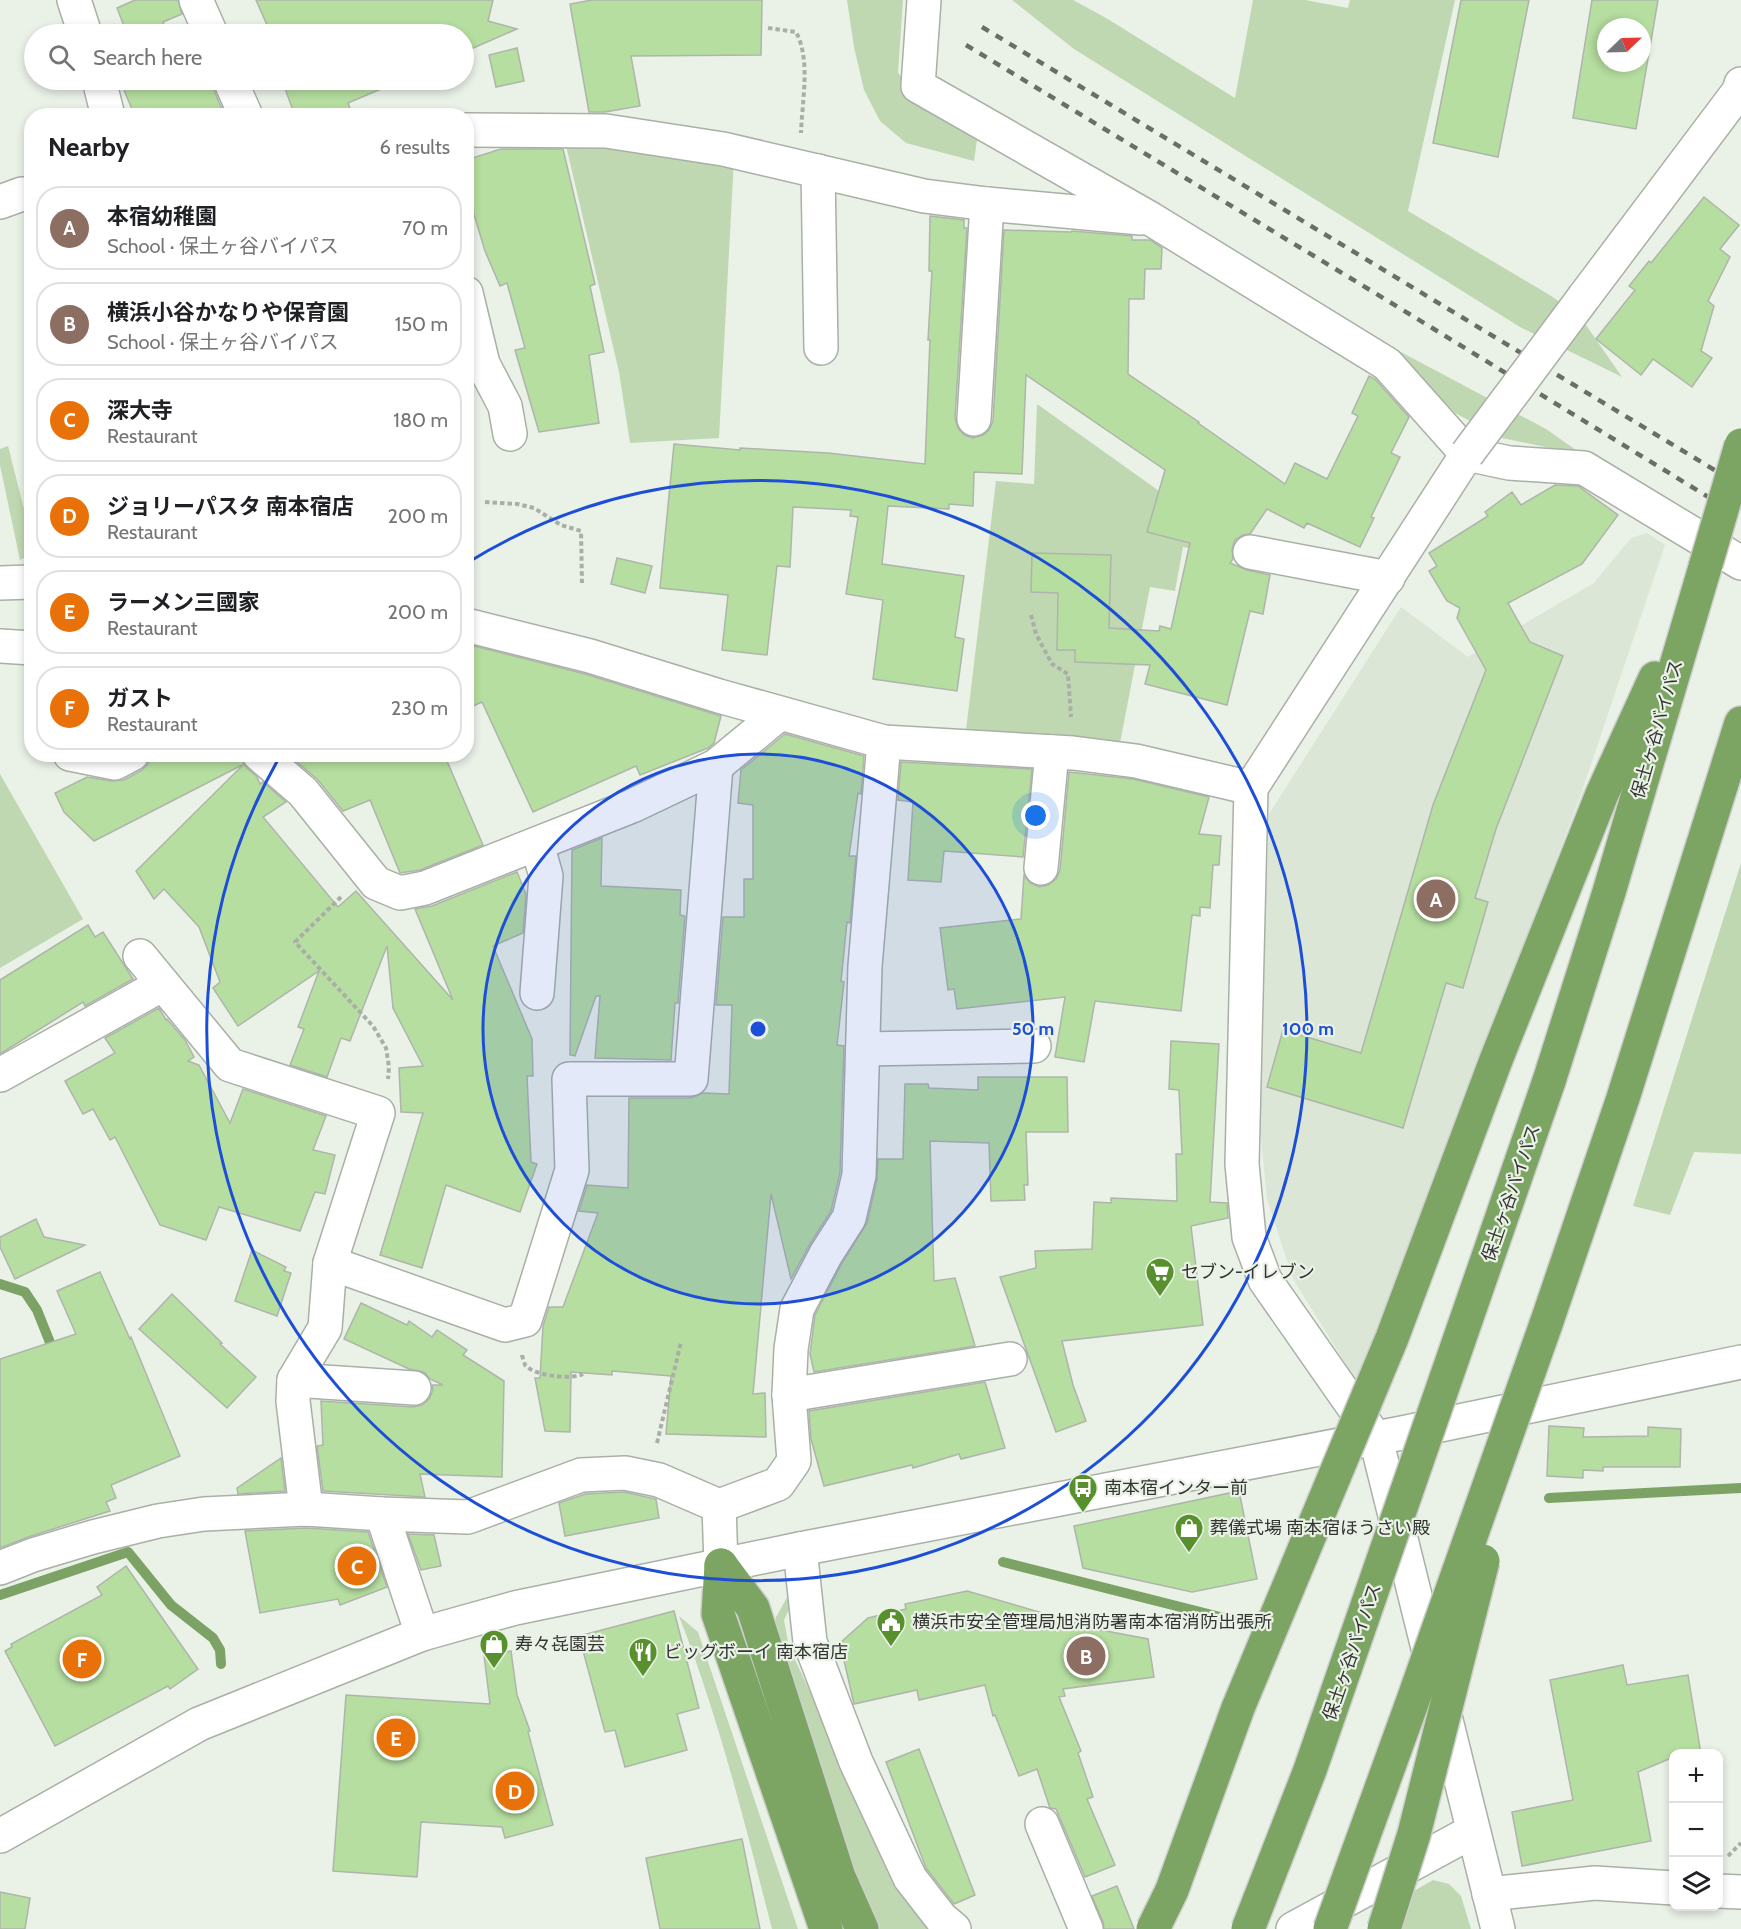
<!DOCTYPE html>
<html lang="en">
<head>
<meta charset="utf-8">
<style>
  body { margin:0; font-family:Cabin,"Noto Sans JP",sans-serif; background:#f2f2f2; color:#202124 }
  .controls { position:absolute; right:18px; bottom:18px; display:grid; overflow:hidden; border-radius:12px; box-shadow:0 3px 9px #0003 }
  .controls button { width:54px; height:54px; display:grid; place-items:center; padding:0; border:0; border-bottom:2px solid #e0e0e0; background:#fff; color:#202124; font:30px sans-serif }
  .compass { position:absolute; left:1597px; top:18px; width:54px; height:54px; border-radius:50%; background:#fff; box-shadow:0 3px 9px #0003; rotate:67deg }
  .you { position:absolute; left:1036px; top:816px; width:21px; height:21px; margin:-15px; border:4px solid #fff; border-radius:50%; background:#1a73e8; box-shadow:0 0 0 9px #1a73e833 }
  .badge { display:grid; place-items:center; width:39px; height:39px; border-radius:50%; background:#57902d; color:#fff; font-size:20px; font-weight:700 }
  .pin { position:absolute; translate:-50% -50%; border:3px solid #fff; box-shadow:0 2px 6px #0006 }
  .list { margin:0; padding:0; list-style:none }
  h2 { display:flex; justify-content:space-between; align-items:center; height:78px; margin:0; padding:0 24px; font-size:26px }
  h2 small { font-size:20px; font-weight:400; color:#757577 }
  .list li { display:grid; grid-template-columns:39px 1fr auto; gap:18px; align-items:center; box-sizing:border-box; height:84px; margin:0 12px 12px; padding:0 12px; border:2px solid #e0e0e0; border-radius:24px }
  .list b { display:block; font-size:22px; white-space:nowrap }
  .list p { margin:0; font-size:20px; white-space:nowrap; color:#757577 }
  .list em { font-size:20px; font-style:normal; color:#757577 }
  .icon { flex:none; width:33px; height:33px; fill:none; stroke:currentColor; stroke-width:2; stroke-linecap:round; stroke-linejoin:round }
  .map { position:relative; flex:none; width:1741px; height:1929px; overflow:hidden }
  .search { position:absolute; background:#fff; box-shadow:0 3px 9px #0003; left:24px; top:24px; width:450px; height:66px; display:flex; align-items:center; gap:15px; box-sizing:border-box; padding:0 21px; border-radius:33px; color:#757577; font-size:22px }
  .panel { position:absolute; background:#fff; box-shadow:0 3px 9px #0003; left:24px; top:108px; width:450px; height:654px; border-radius:24px }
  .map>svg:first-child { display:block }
</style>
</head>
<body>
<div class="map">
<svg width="1741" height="1929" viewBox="0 0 1741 1929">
  <rect width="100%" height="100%" fill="#eaf1e7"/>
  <polygon fill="#dbe6d6" points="1647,533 1665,545 1581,794 1357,1382 1293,1279 1267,1199 1258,1109 1269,814 1401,607 1468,657 1594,583 1631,538"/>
  <g fill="#bfd8b2">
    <polygon points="847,0 903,0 898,72 914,98 978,133 974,161 906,143 880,121 864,90 854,47"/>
    <polygon points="1012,0 1073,0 1106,18 1235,98 1253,0 1305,0 1348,8 1350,0 1455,0 1408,211 1548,294 1579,315 1622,377 1520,327 1074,49"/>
    <polygon points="564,137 734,159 719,438 630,443 619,372"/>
    <polygon points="1382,342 1546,429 1583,455 1502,438 1455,413"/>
    <polygon points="1037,404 1197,518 1209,540 1238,558 1183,547 1175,591 1150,587 1120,743 966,730 996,481 1034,484"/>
    <polygon points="8,446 31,536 31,554 20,560 0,465 0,449"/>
    <polygon points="0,774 83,919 0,968"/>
    <polygon points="1741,863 1741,1154 1694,1152 1670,1215 1633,1206"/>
    <polygon points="790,1592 794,1599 784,1620 789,1647 899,1881 937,1929 880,1929 856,1877 774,1636 776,1617"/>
    <path d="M 679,1616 L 698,1632 L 798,1929 L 772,1929 C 745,1824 719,1718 679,1616 Z"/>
    <polygon points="1433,1880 1449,1884 1461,1896 1471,1929 1389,1929 1398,1900"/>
  </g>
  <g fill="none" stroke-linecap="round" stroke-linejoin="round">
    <g stroke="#7ca266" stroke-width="10">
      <polyline points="0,1284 25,1292 37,1310 55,1355"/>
      <polyline points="1549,1498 1741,1488"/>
      <polyline points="1003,1562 1228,1619 1246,1619"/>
      <polyline points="0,1595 128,1552 171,1605 213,1638 220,1650 221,1664"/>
    </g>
  </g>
  <g fill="#b6dea0" stroke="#aeb5ab" stroke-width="1.5" fill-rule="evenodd">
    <polygon points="135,0 178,0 182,14 163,22 168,34 127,34 117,8"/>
    <polygon points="256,0 493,0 488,21 517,29 464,52 464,34 271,34"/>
    <polygon points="592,0 762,0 761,55 631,56 640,106 605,112 589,112 570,4"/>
    <polygon points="1461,0 1529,0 1498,157 1433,143"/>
    <path d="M 1592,0 L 1658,0 L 1636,129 L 1573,118 ZM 1606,27 L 1642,27 L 1642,63 L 1606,63 Z"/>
    <polygon points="517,48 524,81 496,87 489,55"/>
    <polygon points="134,80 212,80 213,88 225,116 135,116 123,88 135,83"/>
    <polygon points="282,80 402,80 348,103 353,116 295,116"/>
    <polygon points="501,149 563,149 595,284 590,286 604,352 589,355 599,423 539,432 515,350 525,348 507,283 500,286 485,251 466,188 466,160"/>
    <polygon points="1704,197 1739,225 1720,249 1730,257 1708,301 1714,306 1701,351 1712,358 1692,387 1653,359 1641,375 1596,339 1635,290 1629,286 1649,261 1651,263"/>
    <polygon points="930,216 964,220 964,228 967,228 955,418 958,428 964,435 973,438 983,435 989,430 993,421 1004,230 1071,232 1072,231 1132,236 1132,240 1150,240 1162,248 1161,269 1145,269 1144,299 1129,299 1128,374 1199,422 1198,423 1285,484 1295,463 1327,479 1358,416 1352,413 1369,376 1375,379 1409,417 1391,453 1400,457 1371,517 1374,518 1360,547 1307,523 1304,528 1267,509 1250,534 1243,535 1235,540 1232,549 1233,559 1230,563 1247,570 1270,575 1263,614 1250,611 1227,705 1145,684 1150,665 1075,662 1075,650 1057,650 1058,593 1031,592 1032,553 1111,555 1109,628 1159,631 1160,626 1171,629 1190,543 1147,532 1165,470 1026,375 1022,474 974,472 973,506 949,504 949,509 888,506 882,564 964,576 955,637 964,639 957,691 873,679 883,600 846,594 858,517 850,516 851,510 793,507 790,567 777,566 767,655 722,650 728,595 660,588 674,444 740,450 740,448 828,453 925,464 930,340 928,340 932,271 929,271"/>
    <polygon points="1555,485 1578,486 1618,515 1582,564 1508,603 1530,642 1563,656 1496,829 1475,898 1488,902 1463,988 1446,983 1403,1128 1267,1087 1283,1030 1361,1053 1433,805 1486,670 1457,618 1460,608 1447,601 1429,571 1437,566 1429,553 1488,516 1485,512 1512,492 1521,505"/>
    <polygon points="617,558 652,566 645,593 611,584"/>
    <polygon points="466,644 585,674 721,716 714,743 708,748 640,775 636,766 533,812 482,702 466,709"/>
    <polygon points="785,734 864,756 861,794 858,793 849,856 856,856 850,923 847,922 841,981 844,982 837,1045 844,1046 840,1173 831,1211 810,1244 791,1279 771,1194 753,1394 765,1393 766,1437 666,1434 671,1376 612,1371 612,1375 571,1372 570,1432 545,1431 535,1378 540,1378 543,1326 549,1307 563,1307 598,1213 579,1211 587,1185 628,1188 629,1098 691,1098 703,1093 729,1094 732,1005 716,1005 723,917 744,917 744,879 753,879 753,805 738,803 741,770"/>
    <polygon points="151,754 241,754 242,761 247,768 257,777 260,784 263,782 286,802 263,817 338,907 356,891 453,1000 415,909 432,906 517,872 526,894 523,933 493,946 532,1039 533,1076 527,1076 531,1162 537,1164 520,1212 446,1185 422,1268 380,1255 423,1113 401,1112 399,1068 423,1066 393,1008 387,946 350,1041 341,1038 327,1077 290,1065 304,1029 298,1027 319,971 238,1026 213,988 220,982 199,927 164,889 154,899 136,871 244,764 94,841 64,812 55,793 87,777 111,781 124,780 141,771 148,764"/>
    <polygon points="292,754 444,754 483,845 420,870 400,873 370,800 343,811 318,780 296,761"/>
    <polygon points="901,762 1032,769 1023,857 944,851 941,882 908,880 913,802 898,800"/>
    <polygon points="1069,772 1133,779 1209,797 1199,834 1221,836 1219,865 1213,865 1210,908 1200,907 1200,916 1192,915 1181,1011 1095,1001 1084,1062 1055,1057 1065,997 957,1009 954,989 948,990 940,928 1021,919 1024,875 1030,883 1039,887 1048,885 1056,879 1060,870"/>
    <polygon points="602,838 601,886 681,890 680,915 685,916 678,1003 675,1003 671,1060 595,1058 600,996 596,996 575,1056 570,1055 572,850"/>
    <polygon points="88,925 95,937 103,932 133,979 85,1006 83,1002 0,1054 0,980"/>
    <polygon points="159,1008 166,1020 167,1019 185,1040 194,1057 188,1061 199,1065 230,1123 243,1089 326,1116 313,1150 335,1155 325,1194 315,1192 300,1231 219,1207 206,1240 160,1225 115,1137 110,1140 93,1109 83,1114 65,1081 115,1053 105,1038"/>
    <polygon points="1171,1041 1219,1044 1210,1202 1227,1203 1228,1218 1191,1226 1203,1325 1062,1341 1073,1385 1086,1421 1056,1432 1000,1277 1036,1268 1035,1251 1092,1249 1094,1202 1111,1203 1111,1198 1177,1201 1176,1154 1182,1154 1179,1090 1169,1089"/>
    <polygon points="978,1077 1067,1077 1068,1132 1026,1132 1028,1185 1024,1185 1025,1200 991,1201 989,1143 930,1141 934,1281 955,1278 975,1346 814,1372 810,1354 815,1315 842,1263 867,1223 877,1179 878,1159 903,1159 905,1084 928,1084 929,1088 978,1090"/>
    <polygon points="36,1219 44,1237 85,1245 15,1279 0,1247 0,1237"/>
    <polygon points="252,1250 286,1267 284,1271 291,1273 277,1316 235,1301"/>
    <polygon points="100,1272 130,1339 131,1337 180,1456 111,1485 116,1498 106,1502 110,1511 28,1537 0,1548 0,1359 76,1334 57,1291"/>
    <polygon points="172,1294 222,1343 220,1344 256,1377 227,1408 139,1329"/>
    <polygon points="361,1303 407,1325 409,1321 432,1337 437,1330 467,1350 463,1355 504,1381 502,1477 420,1474 425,1497 323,1491 317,1446 323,1445 321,1401 413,1407 422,1405 429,1399 433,1390 432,1385 443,1385 430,1379 424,1372 409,1369 344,1339"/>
    <polygon points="985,1382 1005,1448 961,1459 959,1454 913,1468 912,1465 824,1486 811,1439 809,1411"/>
    <polygon points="1549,1426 1584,1428 1583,1437 1648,1436 1648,1427 1681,1429 1680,1467 1603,1467 1603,1471 1583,1470 1583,1478 1547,1476"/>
    <polygon points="281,1458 285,1491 238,1494 237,1488"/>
    <polygon points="1239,1491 1257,1579 1192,1592 1083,1568 1074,1526"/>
    <polygon points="624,1492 656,1499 659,1518 565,1536 559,1503 585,1494"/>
    <polygon points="306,1528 368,1532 387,1587 340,1605 338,1599 260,1613 245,1531"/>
    <polygon points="408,1534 434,1535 441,1566 421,1570"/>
    <polygon points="126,1566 198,1669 170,1689 168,1686 55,1746 5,1651 12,1647 11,1644 102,1595 97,1587"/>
    <polygon points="967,1591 1101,1630 1148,1639 1154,1677 1063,1689 1065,1696 1059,1697 1081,1751 1078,1753 1093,1797 1087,1799 1115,1865 1085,1877 1056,1809 1050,1808 1037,1769 1019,1776 995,1715 993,1716 985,1685 919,1700 917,1690 854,1704 840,1643 868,1618 906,1609 905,1604"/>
    <polygon points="674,1611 699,1708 677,1714 687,1750 625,1767 615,1730 605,1732 579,1636"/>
    <polygon points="511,1651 517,1695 530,1731 528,1732 553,1825 505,1838 502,1827 421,1822 417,1877 333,1871 346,1695 490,1704 484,1655"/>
    <polygon points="1623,1665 1627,1685 1688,1675 1701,1754 1674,1754 1674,1757 1638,1772 1651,1841 1522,1866 1512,1812 1573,1800 1550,1680"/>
    <polygon points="919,1749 975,1895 954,1904 926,1868 886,1762"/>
    <polygon points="742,1839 760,1929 660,1929 646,1858"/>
    <polygon points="1117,1886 1134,1929 1104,1929 1103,1922 1092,1896"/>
    <polygon points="0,1892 30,1898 25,1929 0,1929"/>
  </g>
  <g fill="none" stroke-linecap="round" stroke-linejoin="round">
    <g stroke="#a9b0a6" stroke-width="36">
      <g id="minor">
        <polyline points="74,0 85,34"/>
        <polyline points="196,0 211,34"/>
        <polyline points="924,0 918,86 1151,219 1387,364 1467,454 1509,463 1584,468 1741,563"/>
        <polyline points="99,80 108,116"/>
        <polyline points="230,80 246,116"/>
        <polyline points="466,130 606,131 723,149 924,196 987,204 1141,218"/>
        <polyline points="818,171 821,348"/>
        <polyline points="0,202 22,194 32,194"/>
        <polyline points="466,293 483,364 505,406 510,434"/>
        <polyline points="1584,297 1739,91 1741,84"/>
        <polyline points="974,419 987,204"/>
        <polyline points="1467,454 1251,788 1242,1164 1249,1237 1265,1280 1376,1439 1498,1929"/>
        <polyline points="1250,552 1388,578"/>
        <polyline points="0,583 32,582"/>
        <polyline points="466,625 590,656 719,696 884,742 1073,753 1136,761 1251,788"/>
        <polyline points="0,646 32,648"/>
        <polyline points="70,754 115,763 132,754"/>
        <polyline points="259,754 303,792 376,883 400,893 425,888 632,806 716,766 779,714"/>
        <polyline points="1041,868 1052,752"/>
        <polyline points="140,956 230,1065 378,1113 330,1263 325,1328 294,1380 293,1401 306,1509"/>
        <polyline points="537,993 546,876 537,844"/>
        <polyline points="863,1049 1034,1046"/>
        <polyline points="0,1075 163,984"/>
        <polyline points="330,1263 505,1325 525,1320 572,1170 569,1079 691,1079 716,766"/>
        <polyline points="294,1380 414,1388"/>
        <polyline points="789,1395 1010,1359"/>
        <polyline points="719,1506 778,1484 794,1461 789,1395 791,1349 797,1309 826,1254 849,1218 859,1175 865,966 884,742"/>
        <polyline points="382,1514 422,1634"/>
        <polyline points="800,1549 810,1642 856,1762 910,1878 941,1918 954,1929"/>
        <polyline points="0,1568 33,1555 93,1537 158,1521 204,1514 306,1509 382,1514 468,1517 581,1475 625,1473 659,1480 719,1506 721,1565"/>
        <polyline points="1042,1824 1086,1929"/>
        <polyline points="0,1836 199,1724 422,1634 515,1608 800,1549 1402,1433 1741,1362"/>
        <polyline points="1718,1891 1741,1892"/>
        <polyline points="1489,1894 1595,1883 1674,1888"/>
        <polyline points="1293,1929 1473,1831"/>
      </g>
    </g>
    <g stroke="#cecfce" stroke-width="36">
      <g id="highway">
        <polyline points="1496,1060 1602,794 1655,678"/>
        <polyline points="1549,1081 1609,892 1706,564"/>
        <polyline points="1546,1324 1623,1098 1741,723"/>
        <polyline points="721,1565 753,1608 839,1877 862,1929"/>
        <polyline points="721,1565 718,1614 826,1929"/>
      </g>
    </g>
    <g stroke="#a9afa7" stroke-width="4" stroke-dasharray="4.5 3" stroke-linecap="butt">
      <path d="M 768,28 L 796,32 C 811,60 802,101 801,133"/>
      <polyline points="485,502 517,504 534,508 561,525 581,531 582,583"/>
      <polyline points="1031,615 1036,634 1052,664 1068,674 1071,717"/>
      <polyline points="341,897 295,942 373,1026 386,1048 389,1067 388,1079"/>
      <path d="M 522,1355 C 522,1356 525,1364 525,1365 C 534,1376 571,1380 583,1374"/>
      <polyline points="657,1443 681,1342"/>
      <polyline points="1728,1856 1741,1843"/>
    </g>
    <use href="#minor" stroke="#fff" stroke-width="33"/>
    <use href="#highway" stroke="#7ca563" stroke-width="33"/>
    <g stroke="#6a6e68" stroke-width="4.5" stroke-dasharray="8 8" stroke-linecap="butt">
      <polyline points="982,27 1741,486"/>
      <polyline points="966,45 1375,293 1741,517"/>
    </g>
    <g stroke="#a9b0a6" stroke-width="36" stroke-linecap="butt">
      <polyline id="minor-bridge" points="1467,454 1584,297"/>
    </g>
    <g stroke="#cecfce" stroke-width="36" stroke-linecap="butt">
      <g id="highway-bridge">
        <polyline points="1706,564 1741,445"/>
        <polyline points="1153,1929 1172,1890 1238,1708 1392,1338 1496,1060"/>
        <polyline points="1248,1929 1310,1770 1549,1081"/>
        <polyline points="1330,1929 1412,1703 1546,1324"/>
        <polyline points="1384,1929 1414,1834 1483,1561"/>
      </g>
    </g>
    <use href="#minor-bridge" stroke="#fff" stroke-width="33"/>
    <use href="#highway-bridge" stroke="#7ca563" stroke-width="33"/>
  </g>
  <circle cx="758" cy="1029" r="275" fill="#1d4ed8" fill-opacity=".12"/>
  <g fill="none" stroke="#1d4ed8" stroke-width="3">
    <circle cx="758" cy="1029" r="275"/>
    <path d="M467 563A550 550 0 1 1 279 758"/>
  </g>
  <defs>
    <g id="supermarket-pin" transform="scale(1.5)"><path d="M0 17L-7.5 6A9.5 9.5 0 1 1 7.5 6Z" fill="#57902d" stroke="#eaf1e7"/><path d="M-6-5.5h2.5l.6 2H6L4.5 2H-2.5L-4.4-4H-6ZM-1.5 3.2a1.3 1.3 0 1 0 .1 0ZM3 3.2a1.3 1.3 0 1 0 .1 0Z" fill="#fff"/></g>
    <g id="bus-pin" transform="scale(1.5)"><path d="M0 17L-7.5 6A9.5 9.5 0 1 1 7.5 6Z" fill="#57902d" stroke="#eaf1e7"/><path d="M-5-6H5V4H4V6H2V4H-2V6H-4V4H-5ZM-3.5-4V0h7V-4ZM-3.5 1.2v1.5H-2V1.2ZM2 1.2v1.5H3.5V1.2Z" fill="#fff"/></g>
    <g id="shop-pin" transform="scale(1.5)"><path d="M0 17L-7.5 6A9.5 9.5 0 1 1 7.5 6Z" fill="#57902d" stroke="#eaf1e7"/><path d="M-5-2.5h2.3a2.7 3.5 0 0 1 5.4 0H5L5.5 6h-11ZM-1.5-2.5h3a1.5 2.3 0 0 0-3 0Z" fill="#fff"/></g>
    <g id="civic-pin" transform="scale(1.5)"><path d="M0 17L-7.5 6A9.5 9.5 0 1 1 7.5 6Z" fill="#57902d" stroke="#eaf1e7"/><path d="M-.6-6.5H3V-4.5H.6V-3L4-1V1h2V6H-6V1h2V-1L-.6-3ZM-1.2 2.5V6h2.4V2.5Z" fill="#fff"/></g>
    <g id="restaurant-pin" transform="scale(1.5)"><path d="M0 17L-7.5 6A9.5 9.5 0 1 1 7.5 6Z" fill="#57902d" stroke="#eaf1e7"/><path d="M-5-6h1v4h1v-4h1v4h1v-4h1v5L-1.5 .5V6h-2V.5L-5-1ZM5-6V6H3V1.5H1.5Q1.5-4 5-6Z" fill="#fff"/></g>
  </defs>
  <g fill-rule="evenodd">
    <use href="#supermarket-pin" x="1160" y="1272"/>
    <use href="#bus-pin" x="1083" y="1488"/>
    <use href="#shop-pin" x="1189" y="1528"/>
    <use href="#civic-pin" x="891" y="1622"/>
    <use href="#shop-pin" x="494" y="1644"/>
    <use href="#restaurant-pin" x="643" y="1652"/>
  </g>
  <g text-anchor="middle" stroke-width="4.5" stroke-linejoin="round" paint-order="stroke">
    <g font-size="18" fill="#333531" stroke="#eaf1e7">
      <text transform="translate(1657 729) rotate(-74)" y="6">保土ヶ谷バイパス</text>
      <text transform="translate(1511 1193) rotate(-71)" y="6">保土ヶ谷バイパス</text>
      <text transform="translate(1352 1652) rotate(-71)" y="6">保土ヶ谷バイパス</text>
    </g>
    <g font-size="18" fill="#333531" stroke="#eaf1e7" text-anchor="start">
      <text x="1181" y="1278">セブン-イレブン</text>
      <text x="1104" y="1494">南本宿インター前</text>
      <text x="1210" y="1534">葬儀式場 南本宿ほうさい殿</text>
      <text x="912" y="1628">横浜市安全管理局旭消防署南本宿消防出張所</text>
      <text x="515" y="1650">寿々㐂園芸</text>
      <text x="664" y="1658">ビッグボーイ 南本宿店</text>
    </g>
  </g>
  <circle cx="758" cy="1029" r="9" fill="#1d4ed8" stroke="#eaf1e7" stroke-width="3"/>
  <g font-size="18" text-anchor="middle" font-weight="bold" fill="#1d4ed8" stroke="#eaf1e7" stroke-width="4.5" stroke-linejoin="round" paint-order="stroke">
    <text x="1033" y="1035">50 m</text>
    <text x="1308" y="1035">100 m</text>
  </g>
</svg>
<div class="controls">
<button>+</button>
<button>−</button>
<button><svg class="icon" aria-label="layers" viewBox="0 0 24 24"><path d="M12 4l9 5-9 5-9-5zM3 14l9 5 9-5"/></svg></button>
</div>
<svg class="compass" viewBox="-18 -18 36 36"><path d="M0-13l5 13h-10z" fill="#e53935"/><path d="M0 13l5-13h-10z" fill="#757577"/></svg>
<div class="you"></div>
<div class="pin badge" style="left:1436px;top:899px;background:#8d6e63">A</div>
<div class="pin badge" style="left:1086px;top:1656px;background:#8d6e63">B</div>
<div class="pin badge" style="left:357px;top:1566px;background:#e8710a">C</div>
<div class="pin badge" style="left:515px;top:1791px;background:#e8710a">D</div>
<div class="pin badge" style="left:396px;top:1738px;background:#e8710a">E</div>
<div class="pin badge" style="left:82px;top:1659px;background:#e8710a">F</div>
<div class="search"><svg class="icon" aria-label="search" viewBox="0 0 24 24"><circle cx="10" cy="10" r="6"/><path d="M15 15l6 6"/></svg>Search here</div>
<section class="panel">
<h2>Nearby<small>6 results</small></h2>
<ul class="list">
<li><span class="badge" style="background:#8d6e63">A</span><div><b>本宿幼稚園</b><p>School · 保土ヶ谷バイパス</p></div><em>70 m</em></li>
<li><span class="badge" style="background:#8d6e63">B</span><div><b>横浜小谷かなりや保育園</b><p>School · 保土ヶ谷バイパス</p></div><em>150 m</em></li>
<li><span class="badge" style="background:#e8710a">C</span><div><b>深大寺</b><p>Restaurant</p></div><em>180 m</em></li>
<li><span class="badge" style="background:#e8710a">D</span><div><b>ジョリーパスタ 南本宿店</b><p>Restaurant</p></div><em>200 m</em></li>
<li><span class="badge" style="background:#e8710a">E</span><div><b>ラーメン三國家</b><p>Restaurant</p></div><em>200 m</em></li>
<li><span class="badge" style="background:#e8710a">F</span><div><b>ガスト</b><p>Restaurant</p></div><em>230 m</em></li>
</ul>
</section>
</div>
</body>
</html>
